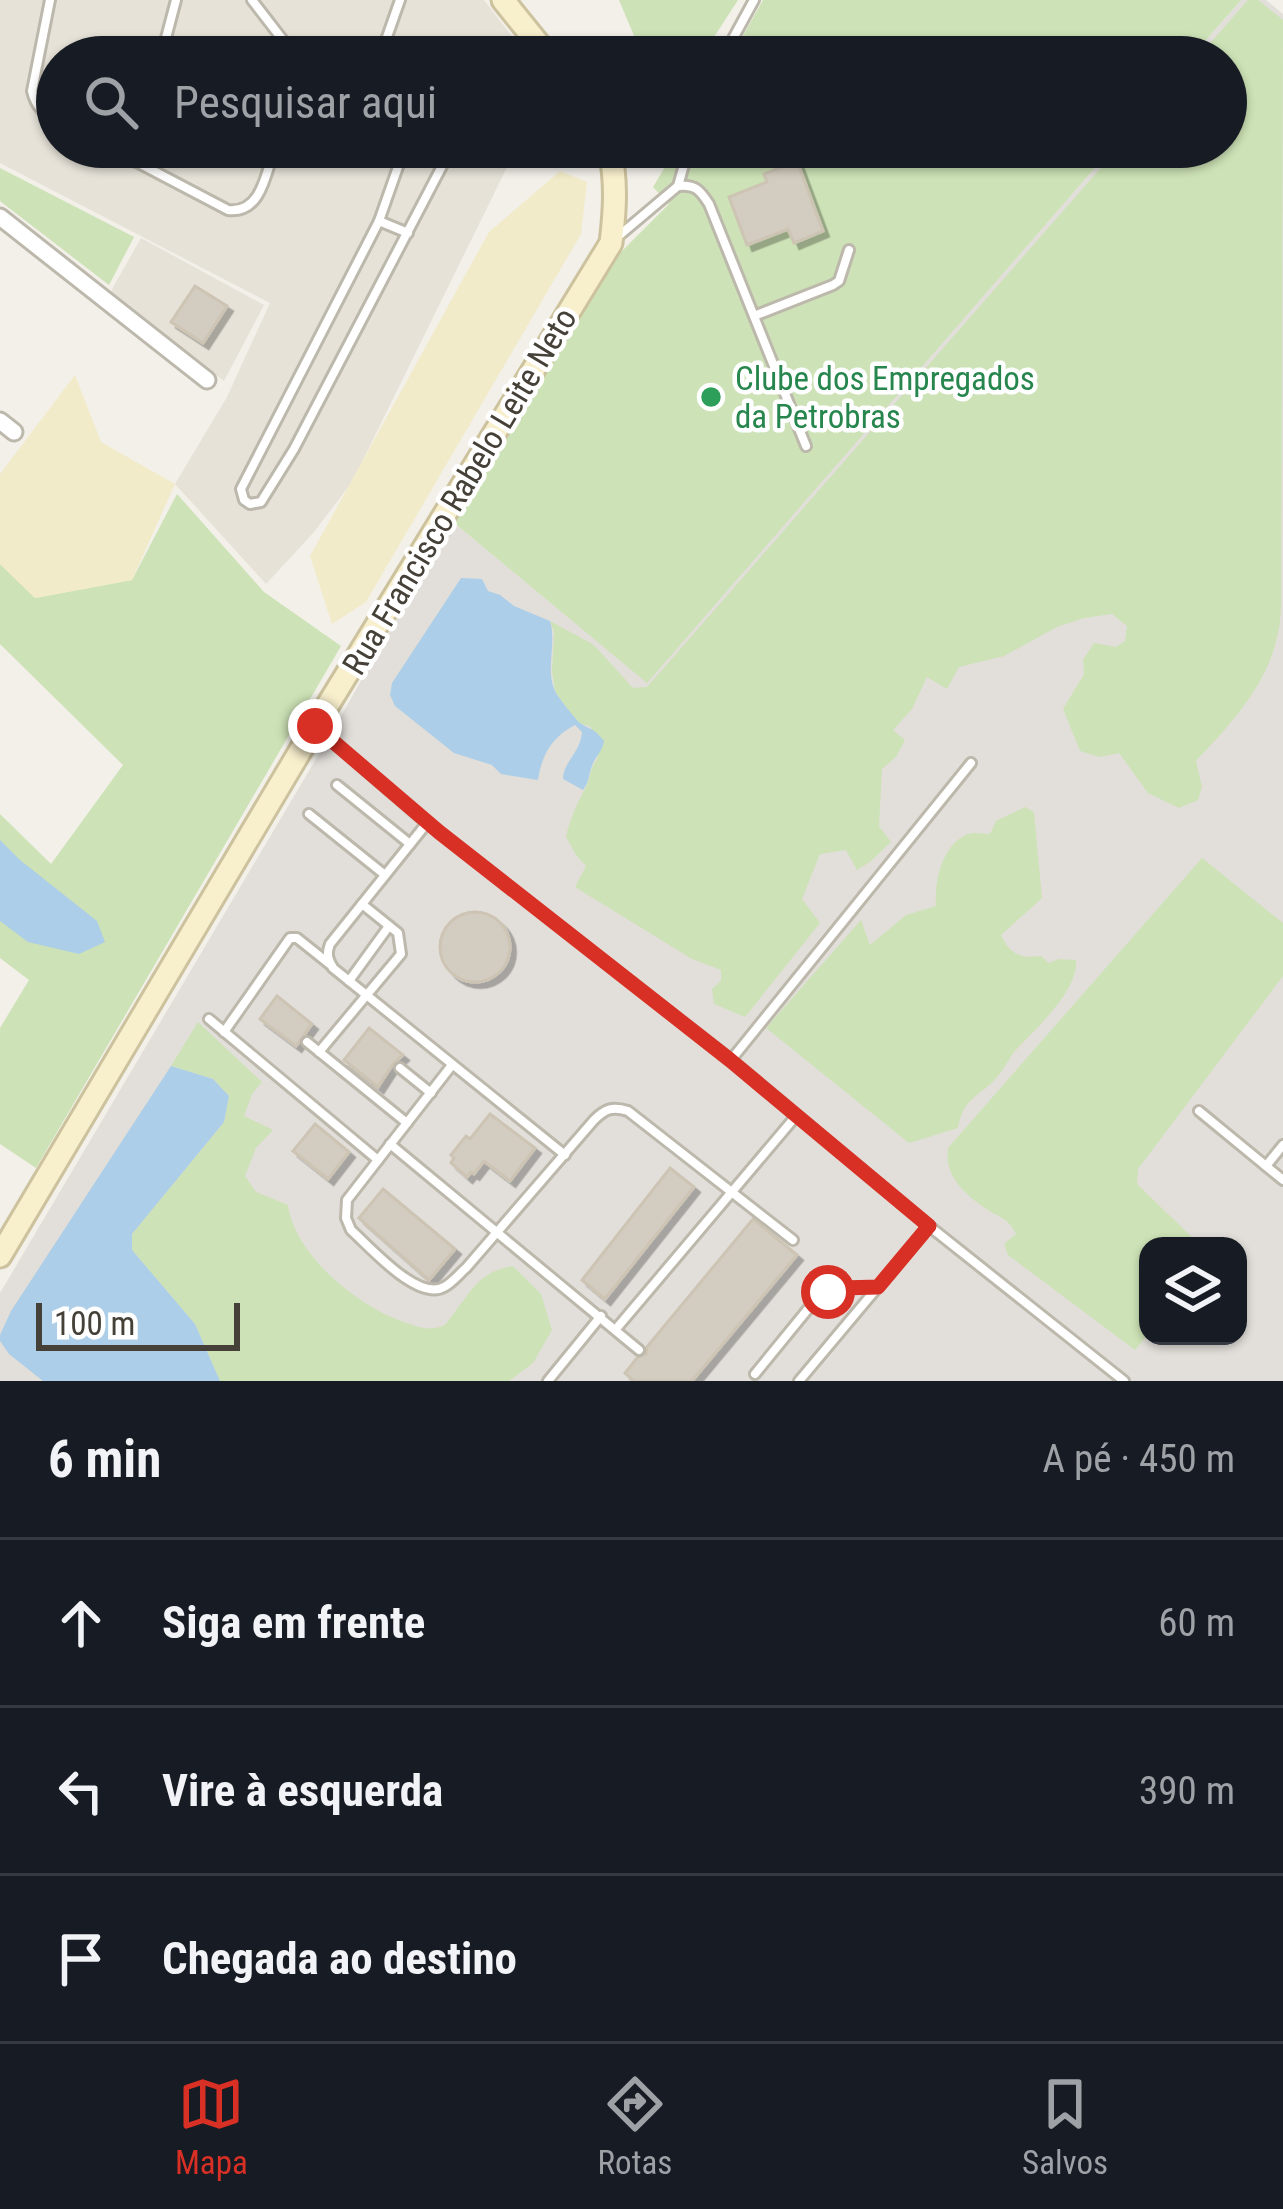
<!DOCTYPE html>
<html lang="pt">
<head>
<meta charset="utf-8">
<style>
  body { margin:0; font-family:"Roboto Condensed",sans-serif; background:#242831; color:#f1f3f6 }
  .controls { position:absolute; right:36px; bottom:36px; display:grid; overflow:hidden; border-radius:24px; box-shadow:0 3px 9px #0004 }
  .controls button { width:108px; height:108px; display:grid; place-items:center; padding:0; border:0; border-bottom:3px solid #363941; background:#171b24; color:#f1f3f6; font:60px sans-serif }
  .scale { position:absolute; left:36px; bottom:30px; width:204px; box-sizing:border-box; padding-left:12px; border:6px solid #454138; border-top:0; font-size:33px; line-height:42px; white-space:nowrap; color:#454138; -webkit-text-stroke:9px #fff; paint-order:stroke }
  .stop { position:absolute; width:36px; height:36px; margin:-27px; border:9px solid #d93025; border-radius:50%; background:#fff }
  .stop.end { background:#d93025; border-color:#fff; box-shadow:0 3px 12px #0008 }
  .list { margin:0; padding:0; list-style:none }
  h2 { display:flex; justify-content:space-between; align-items:center; height:156px; margin:0; padding:0 48px; font-size:51px }
  h2 small { font-size:39px; font-weight:400; color:#9ea1a6 }
  .list li { display:grid; grid-template-columns:78px 1fr auto; gap:36px; align-items:center; box-sizing:border-box; height:168px; padding:0 48px; border-top:3px solid #363941 }
  .list b { display:block; font-size:45px; white-space:nowrap }
  .list em { font-size:39px; font-style:normal; color:#9ea1a6 }
  .icon { flex:none; width:66px; height:66px; fill:none; stroke:currentColor; stroke-width:2; stroke-linecap:round; stroke-linejoin:round }
  .map { position:relative; flex:none; width:1283px; height:1381px; overflow:hidden }
  .search { position:absolute; background:#171b24; box-shadow:0 3px 9px #0004; left:36px; right:36px; top:36px; height:132px; display:flex; align-items:center; gap:30px; box-sizing:border-box; padding:0 42px; border-radius:66px; color:#9ea1a6; font-size:45px }
  .sheet { height:660px; background:#171b24 }
  nav { display:flex; justify-content:space-around; align-items:center; box-sizing:border-box; height:168px; border-top:3px solid #363941; background:#171b24; font-size:33px; color:#9ea1a6 }
  nav a { display:grid; justify-items:center; gap:6px }
  nav .on { color:#d93025 }
  .map>svg:first-child { display:block }
</style>
</head>
<body>
<div class="map">
<svg width="1283" height="1381" viewBox="0 0 1283 1381">
  <defs>
    <filter id="shadow"><feDropShadow dx="5.5" dy="5.5" stdDeviation="0" flood-color="#0004"/></filter>
  </defs>
  <rect width="100%" height="100%" fill="#f2f0e9"/>
  <g fill="#e6e2d8">
    <polygon points="0,0 484,0 528,57 57,57 57,147 517,147 352,482 314,532 266,584 175,484 227,397 270,303 0,163"/>
    <polygon points="141,238 264,305 224,381 111,291"/>
  </g>
  <path fill="#e2dfda" fill-rule="evenodd" d="M 1241,0 L 1266,0 L 1283,14 L 1283,1381 L 0,1381 L 0,1293 L 329,737 L 452,521 L 647,682 L 1113,147 L 1226,147 L 1226,57 L 1191,57 ZM 1148,1246 L 1238,1246 L 1238,1336 L 1148,1336 Z"/>
  <g fill="#cde2b6">
    <polygon points="619,0 738,0 701,57 643,57"/>
    <polygon points="763,0 1241,0 1191,57 731,57"/>
    <path d="M 1248,0 L 1258,0 L 1283,20 L 1281,598 C 1283,668 1240,714 1196,761 L 1202,787 L 1198,800 L 1179,808 L 1148,793 L 1119,753 L 1100,757 L 1080,751 L 1063,709 L 1084,674 L 1083,660 L 1094,643 L 1116,647 L 1125,641 L 1127,626 L 1112,614 L 1084,618 L 1057,627 L 1004,656 L 959,667 L 947,689 L 927,677 L 912,709 L 893,730 L 905,740 L 896,757 L 882,769 L 879,826 L 891,842 L 871,861 L 857,870 L 846,850 L 820,854 L 802,899 L 820,923 L 745,1017 L 714,1004 L 712,989 L 721,981 L 721,970 L 692,959 L 575,887 L 586,866 L 576,855 L 566,837 C 570,818 577,804 586,787 C 591,776 590,767 598,758 L 591,727 L 577,722 L 555,692 L 552,671 L 554,632 L 550,621 L 594,645 L 633,688 L 647,687 L 1119,147 L 1226,147 L 1226,57 L 1198,57 Z"/>
    <polygon points="677,147 1113,147 647,683 452,521 600,273 669,204 653,187"/>
    <polygon points="0,168 134,237 109,285 0,201"/>
    <polygon points="177,494 264,592 341,646 36,1168 0,1144 0,1028 29,980 0,958 0,814 51,864 123,765 0,644 0,564 35,598 132,580"/>
    <path d="M 1025,807 L 1034,812 L 1042,898 L 1001,935 C 1010,954 1020,959 1041,956 L 1049,963 L 1059,959 L 1076,960 C 1079,991 1034,1030 1014,1052 C 1008,1060 1004,1069 998,1076 C 980,1097 963,1097 958,1128 L 909,1143 L 766,1028 L 861,920 L 870,945 L 906,915 L 936,906 C 934,882 942,844 968,834 C 975,832 982,834 990,834 L 996,821 Z"/>
    <path d="M 1202,858 L 1283,923 L 1283,976 L 1138,1169 L 1137,1184 L 1201,1246 L 1148,1246 L 1148,1334 L 1135,1350 L 1008,1255 L 1004,1244 L 1016,1234 C 1009,1219 1001,1218 988,1210 C 965,1195 944,1176 948,1148 Z"/>
    <path d="M 198,1022 L 262,1082 L 252,1094 L 244,1116 L 273,1130 L 256,1148 L 245,1176 L 256,1192 L 288,1205 C 295,1257 362,1310 410,1324 C 421,1328 434,1332 446,1324 C 446,1324 456,1310 457,1309 C 476,1284 482,1272 513,1266 L 541,1294 L 552,1330 L 533,1363 L 509,1381 L 220,1381 L 195,1324 L 132,1250 L 132,1234 L 224,1122 L 229,1096 L 213,1079 L 171,1066 Z"/>
  </g>
  <g fill="#f2ebc9">
    <polygon points="560,171 587,182 581,234 366,602 332,624 310,556 489,232"/>
    <polygon points="75,375 101,442 175,484 132,580 35,598 0,564 0,474"/>
  </g>
  <g fill="#accee8">
    <path d="M 461,578 L 482,579 L 488,591 L 500,595 L 514,606 L 550,621 C 557,643 545,670 555,691 C 557,696 577,721 580,723 C 592,731 593,727 604,741 C 602,753 594,757 591,769 C 588,778 589,782 583,790 L 563,779 C 563,762 581,752 582,732 L 575,725 C 552,737 542,754 538,780 L 501,774 L 492,765 L 454,753 L 395,706 L 390,695 L 392,683 Z"/>
    <polygon points="0,840 20,860 97,921 105,942 79,954 28,942 0,921"/>
    <polygon points="171,1066 213,1079 229,1096 224,1122 132,1234 132,1250 195,1324 220,1381 43,1381 9,1354 0,1341 0,1335 11,1311"/>
  </g>
  <g fill="#d3ccc0" stroke="#cdc4b4" stroke-width="3" filter="url(#shadow)">
    <polygon points="797,161 823,231 794,243 788,229 747,245 729,197 767,182 764,174"/>
    <polygon points="195,286 227,306 203,343 171,322"/>
    <circle cx="475" cy="947" r="35"/>
    <polygon points="277,996 312,1024 296,1046 260,1019"/>
    <polygon points="369,1028 403,1055 393,1064 378,1087 344,1060"/>
    <polygon points="490,1114 535,1148 510,1181 484,1161 474,1174 471,1172 467,1177 451,1163 454,1158 451,1155 466,1136 470,1139"/>
    <polygon points="315,1124 349,1152 328,1179 293,1151"/>
    <polygon points="670,1168 694,1187 605,1299 582,1280"/>
    <polygon points="383,1189 455,1249 429,1280 359,1218"/>
    <polygon points="753,1219 797,1255 692,1381 634,1381 625,1373 637,1358 646,1354 647,1347"/>
  </g>
  <g fill="none" stroke-linecap="round" stroke-linejoin="round">
    <g stroke="#bdb8ac" stroke-width="14">
      <g id="lane">
        <path d="M 50,0 L 32,91 C 36,107 42,112 57,120"/>
        <polyline points="252,0 296,57"/>
        <polyline points="161,57 176,0"/>
        <polyline points="380,57 400,0"/>
        <polyline points="723,57 754,0"/>
        <path d="M 108,147 L 228,210 C 262,214 266,172 275,147"/>
        <polyline points="405,147 379,221 241,489 244,500 250,504 261,502 294,449 452,147"/>
        <polyline points="136,162 139,147"/>
        <polyline points="678,186 689,147"/>
        <polyline points="379,221 408,233"/>
        <path d="M 615,239 L 678,186 C 695,184 700,190 709,204 L 806,446"/>
        <polyline points="754,316 833,285 839,281 849,250"/>
        <polyline points="318,729 427,823 731,1060 929,1226 1124,1381"/>
        <polyline points="337,785 410,844"/>
        <polyline points="309,814 385,875"/>
        <path d="M 427,823 L 330,944 C 326,954 328,959 333,968 L 565,1155"/>
        <polyline points="349,981 389,926"/>
        <polyline points="209,1019 378,1160"/>
        <polyline points="224,1032 290,938 297,938 332,966"/>
        <polyline points="307,1042 407,1123"/>
        <polyline points="319,1052 401,954 398,933 362,904"/>
        <polyline points="731,1060 971,763"/>
        <path d="M 452,1065 L 347,1200 L 346,1218 L 351,1230 C 370,1247 418,1302 444,1287 C 452,1283 459,1274 466,1268 L 594,1120 C 605,1109 612,1106 628,1111 L 793,1240"/>
        <polyline points="400,1068 431,1093"/>
        <polyline points="1199,1111 1283,1180"/>
        <polyline points="390,1144 639,1350"/>
        <polyline points="1266,1166 1283,1145"/>
        <polyline points="616,1329 796,1116"/>
        <polyline points="755,1374 817,1298 841,1288 877,1287"/>
        <polyline points="548,1381 601,1316"/>
        <polyline points="799,1381 929,1226"/>
      </g>
    </g>
    <g stroke="#bdb8ac" stroke-width="21">
      <g id="street">
        <polyline points="0,217 207,380"/>
        <polyline points="0,421 14,432"/>
      </g>
    </g>
    <g stroke="#cdc29e" stroke-width="27">
      <g id="secondary">
        <polyline points="503,0 549,57"/>
        <path d="M 0,1256 L 315,726 L 611,243 C 615,210 617,179 609,147"/>
      </g>
    </g>
    <use href="#lane" stroke="#fff" stroke-width="8"/>
    <use href="#street" stroke="#fff" stroke-width="15"/>
    <use href="#secondary" stroke="#f8efcd" stroke-width="21"/>
  </g>
  <g fill="none" stroke-linecap="round" stroke-linejoin="round">
    <polyline stroke="#d93025" stroke-width="15" points="315,726 439,832 730,1060 929,1226 878,1287 841,1288 828,1292"/>
  </g>
  <circle fill="#2e9e5b" stroke="#fff" stroke-width="4.5" cx="711" cy="397" r="12"/>
  <g text-anchor="middle" stroke-width="9" stroke-linejoin="round" paint-order="stroke">
    <g font-size="33" fill="#27864d" stroke="#fff" text-anchor="start">
      <text x="735" y="390">Clube dos Empregados<tspan x="735" dy="38">da Petrobras</tspan></text>
    </g>
    <g font-size="33" fill="#454138" stroke="#fff">
      <text transform="translate(459 491) rotate(-59)" y="12">Rua Francisco Rabelo Leite Neto</text>
    </g>
  </g>
</svg>
<div class="controls">
<button><svg class="icon" aria-label="layers" viewBox="0 0 24 24"><path d="M12 4l9 5-9 5-9-5zM3 14l9 5 9-5"/></svg></button>
</div>
<div class="scale">100 m</div>
<div class="stop" style="left:828px;top:1292px"></div>
<div class="stop end" style="left:315px;top:726px"></div>
<div class="search"><svg class="icon" aria-label="search" viewBox="0 0 24 24"><circle cx="10" cy="10" r="6"/><path d="M15 15l6 6"/></svg>Pesquisar aqui</div>
</div>
<section class="sheet">
<h2>6 min<small>A pé · 450 m</small></h2>
<ul class="list">
<li><svg class="icon" aria-label="ahead" viewBox="0 0 24 24"><path d="M12 20V5M6 11l6-6 6 6"/></svg><div><b>Siga em frente</b></div><em>60 m</em></li>
<li><svg class="icon" aria-label="left" viewBox="0 0 24 24"><path d="M17 20v-9H6M10 6l-5 5 5 5"/></svg><div><b>Vire à esquerda</b></div><em>390 m</em></li>
<li><svg class="icon" aria-label="arrive" viewBox="0 0 24 24"><path d="M6 21V4h12l-3 4 3 4H6"/></svg><div><b>Chegada ao destino</b></div></li>
</ul>
</section>
<nav>
<a class="on"><svg class="icon" aria-label="map" viewBox="0 0 24 24"><path d="M3 6l6-2 6 2 6-2v14l-6 2-6-2-6 2zM9 4v14M15 6v14"/></svg>Mapa</a>
<a><svg class="icon" aria-label="directions" viewBox="0 0 24 24"><path d="M12 3l9 9-9 9-9-9zM9 14v-3h6M13 9l2 2-2 2"/></svg>Rotas</a>
<a><svg class="icon" aria-label="saved" viewBox="0 0 24 24"><path d="M7 4h10v16l-5-4-5 4z"/></svg>Salvos</a>
</nav>
</body>
</html>
